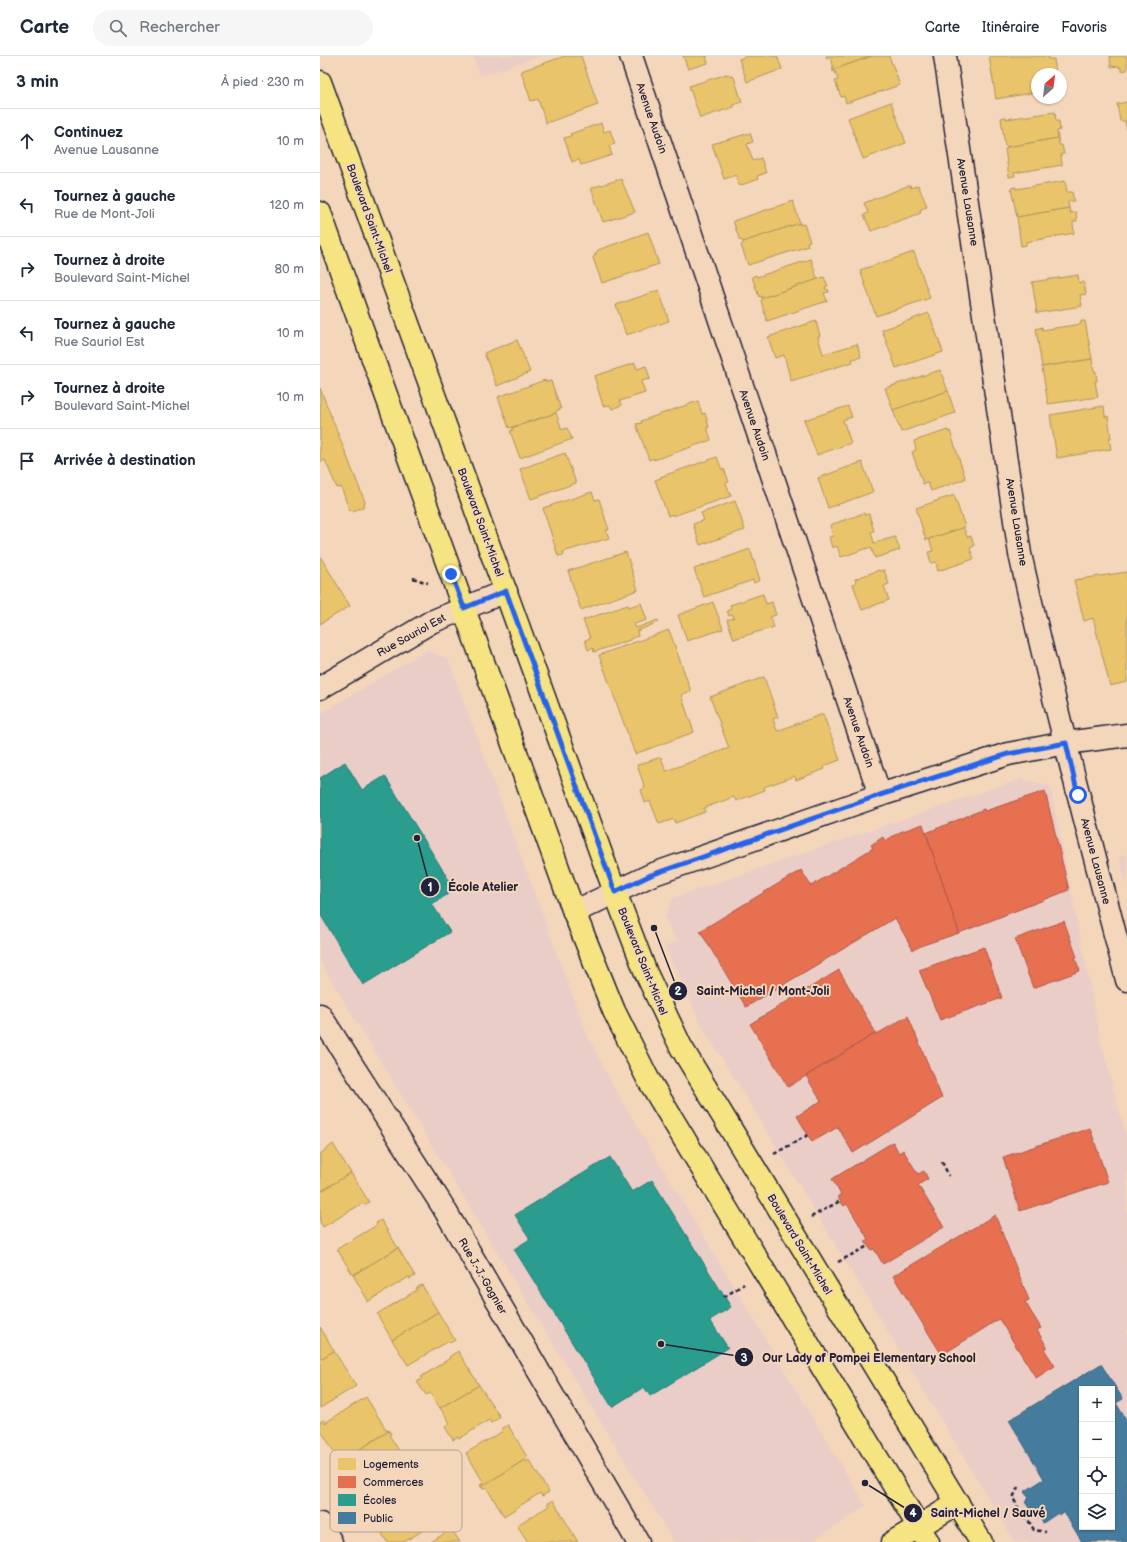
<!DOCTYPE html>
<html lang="fr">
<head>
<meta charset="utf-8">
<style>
  body { margin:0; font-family:"Balsamiq Sans",sans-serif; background:#f6f6f7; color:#1f2937 }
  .controls { position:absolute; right:12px; bottom:12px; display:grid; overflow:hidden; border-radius:0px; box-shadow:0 1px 3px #0004 }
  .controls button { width:36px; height:36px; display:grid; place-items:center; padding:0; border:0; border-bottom:1px solid #e0e1e3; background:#fff; color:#1f2937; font:20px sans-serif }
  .compass { position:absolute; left:711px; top:12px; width:36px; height:36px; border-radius:50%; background:#fff; box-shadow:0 1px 3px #0004; rotate:28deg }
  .stop { position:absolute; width:12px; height:12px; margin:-9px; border:3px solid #2563eb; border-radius:50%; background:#fff }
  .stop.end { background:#2563eb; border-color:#fff; box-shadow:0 1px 4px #0008 }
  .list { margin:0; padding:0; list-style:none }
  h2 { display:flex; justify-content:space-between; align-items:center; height:52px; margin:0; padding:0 16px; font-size:17px }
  h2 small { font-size:13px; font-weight:400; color:#747a83 }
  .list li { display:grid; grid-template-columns:26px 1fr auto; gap:12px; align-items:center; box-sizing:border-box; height:64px; padding:0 16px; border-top:1px solid #e0e1e3 }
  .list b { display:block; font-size:15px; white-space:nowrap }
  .list p { margin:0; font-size:13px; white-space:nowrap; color:#747a83 }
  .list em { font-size:13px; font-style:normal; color:#747a83 }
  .icon { flex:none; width:22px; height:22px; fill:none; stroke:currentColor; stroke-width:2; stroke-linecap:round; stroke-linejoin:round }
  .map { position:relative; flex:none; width:807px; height:1486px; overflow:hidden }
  header { display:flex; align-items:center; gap:24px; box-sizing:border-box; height:56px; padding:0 20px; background:#fff; border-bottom:1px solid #e0e1e3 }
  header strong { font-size:19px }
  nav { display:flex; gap:22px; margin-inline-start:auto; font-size:14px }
  .search { width:280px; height:36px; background:#f6f6f7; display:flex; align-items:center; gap:10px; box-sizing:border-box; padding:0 14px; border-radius:22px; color:#747a83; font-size:15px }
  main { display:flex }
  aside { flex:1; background:#fff }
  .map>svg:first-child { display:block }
</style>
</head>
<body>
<header>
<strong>Carte</strong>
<div class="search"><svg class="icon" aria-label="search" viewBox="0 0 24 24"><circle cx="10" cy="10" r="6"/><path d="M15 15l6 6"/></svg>Rechercher</div>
<nav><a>Carte</a><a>Itinéraire</a><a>Favoris</a></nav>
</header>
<main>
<aside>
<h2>3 min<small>À pied · 230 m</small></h2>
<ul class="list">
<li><svg class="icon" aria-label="ahead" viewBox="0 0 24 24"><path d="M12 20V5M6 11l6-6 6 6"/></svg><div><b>Continuez</b><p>Avenue Lausanne</p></div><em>10 m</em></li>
<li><svg class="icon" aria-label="left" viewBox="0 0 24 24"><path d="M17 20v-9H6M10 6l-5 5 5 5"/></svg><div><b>Tournez à gauche</b><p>Rue de Mont-Joli</p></div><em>120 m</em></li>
<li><svg class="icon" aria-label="right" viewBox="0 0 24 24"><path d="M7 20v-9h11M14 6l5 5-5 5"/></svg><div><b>Tournez à droite</b><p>Boulevard Saint-Michel</p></div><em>80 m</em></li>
<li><svg class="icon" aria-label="left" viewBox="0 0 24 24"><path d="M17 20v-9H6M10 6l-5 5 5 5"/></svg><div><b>Tournez à gauche</b><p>Rue Sauriol Est</p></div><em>10 m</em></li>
<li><svg class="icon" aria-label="right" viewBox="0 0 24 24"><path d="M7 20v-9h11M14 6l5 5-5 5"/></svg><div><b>Tournez à droite</b><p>Boulevard Saint-Michel</p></div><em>10 m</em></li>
<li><svg class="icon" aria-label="arrive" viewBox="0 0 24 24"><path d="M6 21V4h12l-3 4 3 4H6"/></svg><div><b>Arrivée à destination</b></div></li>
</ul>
</aside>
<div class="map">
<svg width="807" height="1486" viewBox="0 0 807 1486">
  <rect width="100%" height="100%" fill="#f4d6ba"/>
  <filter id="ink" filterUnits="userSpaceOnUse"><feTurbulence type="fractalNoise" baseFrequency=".025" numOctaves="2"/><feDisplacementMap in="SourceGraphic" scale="8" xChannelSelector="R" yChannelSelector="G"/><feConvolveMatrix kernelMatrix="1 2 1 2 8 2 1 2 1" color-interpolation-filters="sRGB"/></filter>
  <g filter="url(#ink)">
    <g fill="#eacdc7" fill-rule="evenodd">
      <polygon points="153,0 221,0 160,20"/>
      <polygon points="107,594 128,603 267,979 293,1030 546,1450 491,1486 354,1486 0,906 0,658"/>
      <path d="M 701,723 L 730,730 L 782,991 L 807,1082 L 807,1486 L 695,1486 L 417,1026 L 383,973 L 345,891 L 357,885 L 345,861 L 353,842 ZM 762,1333 L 792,1333 L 792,1471 L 762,1471 Z"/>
      <polygon points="807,799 807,830 799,800"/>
    </g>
    <g fill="#e9c46a" stroke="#ad935c">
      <polygon points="245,0 261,0 278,49 226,67 218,43 211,45 201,15"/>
      <polygon points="363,0 388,0 386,1 388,7 368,13"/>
      <polygon points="428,0 457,0 462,13 427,26 419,3"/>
      <polygon points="506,0 552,0 513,14 512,11 514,11 510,2 507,3"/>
      <polygon points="552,0 569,0 580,29 526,47 524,40 521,41 515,25 518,24 515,15 513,16 513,14"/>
      <polygon points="669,0 728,0 729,3 734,3 736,18 717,18 717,36 676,43"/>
      <polygon points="790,0 807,0 807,14 801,15 801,11 799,12 799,10 791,11"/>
      <polygon points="407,18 414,21 422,46 413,49 414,51 380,62 369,30"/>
      <polygon points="571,46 586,87 543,103 528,62"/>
      <polygon points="807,46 807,74 805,65 800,65 797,48"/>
      <polygon points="735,56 736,65 739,65 740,74 737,75 738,82 687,91 687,90 685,90 681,62 686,61 686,63"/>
      <polygon points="281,67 284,76 290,74 295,88 289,90 292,99 261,109 259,103 252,106 244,82 251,80 250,78"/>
      <polygon points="430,77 433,86 427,88 433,105 441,102 446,117 437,120 438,123 419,130 416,119 404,123 392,88"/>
      <polygon points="738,82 739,89 742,89 744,98 741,98 742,109 694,117 695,120 689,121 685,93 687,93 687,91"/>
      <polygon points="301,123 315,156 283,166 271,132"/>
      <polygon points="745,125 747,136 752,136 754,145 748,145 749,152 697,161 691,132 696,131 696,133"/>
      <polygon points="590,129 591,132 598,129 607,150 600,154 601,157 551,175 544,159 548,157 544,147"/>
      <polygon points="473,145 480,167 423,186 422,184 420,185 413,165"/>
      <polygon points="749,152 750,157 756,156 757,165 753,166 754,177 706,186 706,189 701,190 697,161"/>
      <polygon points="480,167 480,169 484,168 490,185 487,186 488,190 428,209 421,189 423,188 423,186"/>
      <polygon points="328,176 339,208 282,227 273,202 278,194"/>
      <polygon points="594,196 610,242 556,260 540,214"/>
      <polygon points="491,203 497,222 498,221 499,223 442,242 441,240 439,241 432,221 436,219 437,221"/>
      <polygon points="758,219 759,227 764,226 766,238 760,239 762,250 717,257 712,226"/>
      <polygon points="504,221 508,230 505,231 506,234 508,233 509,236 504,237 507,245 447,265 441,245 442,244 442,242"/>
      <polygon points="339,234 349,265 306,279 296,249"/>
      <polygon points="609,257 623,296 576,312 562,274"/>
      <polygon points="496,265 500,280 498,281 503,298 537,288 541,301 532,303 533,306 471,325 464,299 455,302 448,281"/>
      <polygon points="761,265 765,265 772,303 722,311 716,273 722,271 722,274 761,268"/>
      <polygon points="197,284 210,316 177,330 164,297"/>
      <polygon points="772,303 774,315 776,315 777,325 775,325 778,341 728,348 722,311"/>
      <polygon points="315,307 317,313 326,310 330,323 321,325 325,337 300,345 302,349 292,353 290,349 283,350 274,320"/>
      <polygon points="620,314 628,335 573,354 565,332"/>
      <polygon points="225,324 226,326 231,325 241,353 236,355 236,357 189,372 178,341"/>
      <polygon points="0,332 45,446 43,451 33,455 29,453 21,431 17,432 5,404 0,406"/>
      <polygon points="628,335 635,357 581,376 573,354"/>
      <polygon points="378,345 382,358 385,357 389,371 387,371 391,384 334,404 334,402 329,404 316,368 322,367 321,365"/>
      <polygon points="528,350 532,361 523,364 531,387 497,399 484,364"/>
      <polygon points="784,350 785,361 788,360 791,382 789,382 791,393 737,402 730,359"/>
      <polygon points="236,357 242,374 247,372 252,383 200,402 190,375 193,374 192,372"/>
      <polygon points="628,374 628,376 630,375 645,421 644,421 645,423 611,435 608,427 603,428 592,396 596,394 594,385"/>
      <polygon points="245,397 256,427 211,443 200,413"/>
      <polygon points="397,401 402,414 404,413 409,426 406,427 411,440 353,460 353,458 348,460 335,424 341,422 340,421"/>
      <polygon points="542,406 553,436 508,452 498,422"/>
      <polygon points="272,436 275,444 279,443 289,474 286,474 289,482 243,496 244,499 238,500 223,452"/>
      <polygon points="634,439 645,471 606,484 596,452"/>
      <polygon points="415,445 425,474 380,489 373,468 384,464 381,457"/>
      <polygon points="544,457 545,459 549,458 554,475 551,476 554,487 575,481 580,494 555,502 551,491 521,501 517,490 512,492 509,481 513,480 510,469"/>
      <polygon points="642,472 644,473 647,481 651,480 654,490 650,492 654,503 618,515 616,506 611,507 608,496 613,495 609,483"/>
      <polygon points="430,493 440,524 434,527 433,524 384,541 374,513"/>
      <polygon points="306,496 318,534 261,554 248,515"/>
      <polygon points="0,500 30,550 0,568"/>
      <polygon points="559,514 559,515 564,514 569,528 564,530 569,544 542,554 533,528 536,527 535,523"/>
      <polygon points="807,516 807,626 790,630 773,562 764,565 754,524"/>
      <polygon points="443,538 446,548 452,546 456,559 450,561 454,571 414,583 407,564 414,562 413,559 409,560 407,555 411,553 410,549"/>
      <polygon points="393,546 403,573 367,585 358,559"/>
      <polygon points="321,547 327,564 314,568 316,572 338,564 339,566 317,575 318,580 310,583 310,584 274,596 273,592 268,594 265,584 270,582 263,564 308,549 309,551"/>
      <polygon points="349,574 371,635 361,639 374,676 315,698 279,599"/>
      <polygon points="444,621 458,661 453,663 457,675 503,658 520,704 504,710 505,713 476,724 475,720 444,731 445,734 416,745 414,741 384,752 385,756 355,767 354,763 339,768 330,745 325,747 321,734 325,732 317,709 341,701 346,715 409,692 390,641"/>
      <polygon points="13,1088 31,1117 0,1136 0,1098"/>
      <polygon points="31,1117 49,1146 44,1149 43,1147 3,1171 0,1166 0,1136"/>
      <polygon points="61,1164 78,1192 33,1219 17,1193 57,1169 56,1167"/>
      <polygon points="78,1192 95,1220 90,1223 89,1221 47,1246 46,1243 47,1243 33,1219"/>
      <polygon points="102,1229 118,1256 72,1284 57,1258 97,1234 96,1232"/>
      <polygon points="118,1256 135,1284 130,1287 129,1285 88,1309 72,1284"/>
      <polygon points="0,1271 14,1295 0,1303"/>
      <polygon points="14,1295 36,1330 0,1352 0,1303"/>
      <polygon points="138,1295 159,1329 120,1352 110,1337 106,1339 97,1326 102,1323 101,1321 130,1302 129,1301"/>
      <polygon points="159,1329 180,1361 171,1367 169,1364 139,1383 138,1381 133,1384 125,1371 130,1367 120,1352"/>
      <polygon points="46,1341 67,1375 68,1374 69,1375 23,1404 22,1403 19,1404 0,1373 0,1366 4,1364 5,1367"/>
      <polygon points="188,1369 207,1401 205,1402 206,1403 161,1431 160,1429 164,1427 146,1397 183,1375 181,1373"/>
      <polygon points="69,1375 71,1378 69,1379 90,1412 56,1433 57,1434 54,1436 53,1433 49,1436 51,1440 44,1444 22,1408 24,1407 23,1404"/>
      <polygon points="206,1403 207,1406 209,1404 229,1436 222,1440 220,1437 184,1460 166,1431 163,1433 161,1431"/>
      <polygon points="118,1438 130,1458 84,1486 67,1486 60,1474"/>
      <polygon points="233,1444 258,1486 208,1486 197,1469 229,1450 227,1448"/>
      <polygon points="131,1473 140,1486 111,1486"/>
    </g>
    <g fill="#e76f51" stroke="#ac584a">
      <polygon points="725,735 749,834 639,877 606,777 664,753 665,755"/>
      <polygon points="603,768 639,877 603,889 593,894 575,862 426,951 380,875 481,814 491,830 553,792 551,789 563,781 565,785 580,776"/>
      <polygon points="744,865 757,901 755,902 760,915 713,932 695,883"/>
      <polygon points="664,891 682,942 620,964 599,914"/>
      <polygon points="519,914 556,977 468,1031 430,968"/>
      <polygon points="588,960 622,1042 533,1097 518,1071 492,1086 477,1060 501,1045 486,1020 556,977 557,978"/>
      <polygon points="770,1072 788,1126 700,1155 683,1101"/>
      <polygon points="573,1086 579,1097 583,1094 598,1118 604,1115 608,1123 598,1129 624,1171 563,1208 554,1193 551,1194 548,1190 545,1185 548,1183 527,1148 524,1150 520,1145 518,1140 521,1139 512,1123"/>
      <polygon points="675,1159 709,1244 705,1246 721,1272 717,1274 727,1291 724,1293 735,1310 716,1322 679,1263 622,1299 573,1220"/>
    </g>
    <g fill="#2a9d8f" stroke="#287876">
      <polygon points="25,706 42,734 65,720 135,834 112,848 130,876 43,929 0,858 0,722"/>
      <polygon points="290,1101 312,1136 332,1124 411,1251 390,1264 408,1292 330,1340 324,1331 292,1351 194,1193 210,1183 195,1159"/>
    </g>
    <path fill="#457b9d" stroke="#3a6080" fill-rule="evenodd" d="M 781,1308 L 803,1343 L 796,1347 L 807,1365 L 807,1486 L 762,1486 L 744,1456 L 739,1459 L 738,1457 L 723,1467 L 719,1461 L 716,1462 L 705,1446 L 709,1442 L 704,1436 L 724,1423 L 689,1364 ZM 762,1333 L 792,1333 L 792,1471 L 762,1471 Z"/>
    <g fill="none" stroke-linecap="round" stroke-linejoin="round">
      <g stroke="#22223b" stroke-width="25">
        <g id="minor">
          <polyline points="311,0 560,739"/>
          <path d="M 625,0 L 700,498 C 732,641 770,783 807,924"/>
          <polyline points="0,632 111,566 186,535"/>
          <polyline points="254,856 331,819 560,739 688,698 746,687 807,679"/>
          <polyline points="0,959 122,1149 318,1486"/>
          <polyline points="0,1468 11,1486"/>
        </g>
      </g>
      <g stroke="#22223b" stroke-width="25">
        <g id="major">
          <polyline points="0,26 295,836 326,917 361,991 661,1486"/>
          <polyline points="0,157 254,856 294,955 328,1023 608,1486"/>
          <polyline points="573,1486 638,1447"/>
        </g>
      </g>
      <g stroke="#22223b" stroke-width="2.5" stroke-dasharray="4 3" stroke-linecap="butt">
        <polyline points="93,522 108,527"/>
        <polyline points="454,1098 488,1079"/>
        <polyline points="622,1106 629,1120"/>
        <polyline points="491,1161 520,1145"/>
        <polyline points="518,1206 548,1190"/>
        <polyline points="404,1241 424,1228"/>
        <polyline points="698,1431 693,1442 699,1453 700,1460 707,1462 714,1474 726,1476"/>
      </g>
      <use href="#minor" stroke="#f4d6ba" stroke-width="22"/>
      <use href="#major" stroke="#f6e381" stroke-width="22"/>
    </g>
  </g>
  <g fill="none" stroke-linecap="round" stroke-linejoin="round" filter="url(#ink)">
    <polyline stroke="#2563eb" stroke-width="5" points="131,518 144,552 186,535 295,836 331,819 560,739 688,698 746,687 758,739"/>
  </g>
  <g text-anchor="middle" stroke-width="4" stroke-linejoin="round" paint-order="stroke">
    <g font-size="11" fill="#22223b" stroke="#f4d6ba">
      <text transform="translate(332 62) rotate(71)" y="4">Avenue Audoin</text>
      <text transform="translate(648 146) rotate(81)" y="4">Avenue Lausanne</text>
      <text transform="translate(50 162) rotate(70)" y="4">Boulevard Saint-Michel</text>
      <text transform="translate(435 369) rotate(71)" y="4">Avenue Audoin</text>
      <text transform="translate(161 466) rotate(70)" y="4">Boulevard Saint-Michel</text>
      <text transform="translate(697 466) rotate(81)" y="4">Avenue Lausanne</text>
      <text transform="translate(91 579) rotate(-29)" y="4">Rue Sauriol Est</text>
      <text transform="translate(539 676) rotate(71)" y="4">Avenue Audoin</text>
      <text transform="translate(776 805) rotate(75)" y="4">Avenue Lausanne</text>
      <text transform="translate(323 905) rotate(68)" y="4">Boulevard Saint-Michel</text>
      <text transform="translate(480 1188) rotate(59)" y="4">Boulevard Saint-Michel</text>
      <text transform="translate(163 1220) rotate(60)" y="4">Rue J.-J.-Gagnier</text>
    </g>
  </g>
  <rect x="10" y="1394" width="132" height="82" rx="6" fill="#f4d6ba" stroke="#b5a094" stroke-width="1"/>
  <rect x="18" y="1402" width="18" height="12" fill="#e9c46a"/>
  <rect x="18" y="1420" width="18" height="12" fill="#e76f51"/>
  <rect x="18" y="1438" width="18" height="12" fill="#2a9d8f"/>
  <rect x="18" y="1456" width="18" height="12" fill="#457b9d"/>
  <g font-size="11" fill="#22223b">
    <text x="43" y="1412">Logements</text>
    <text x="43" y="1430">Commerces</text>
    <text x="43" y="1448">Écoles</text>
    <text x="43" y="1466">Public</text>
  </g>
  <path fill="none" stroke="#22223b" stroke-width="1.5" d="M97 782L110 831M334 872L358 935M341 1288L424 1301M545 1427L593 1457"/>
  <g fill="#22223b" stroke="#f4d6ba" stroke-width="1.5">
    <circle cx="97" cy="782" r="4"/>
    <circle cx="334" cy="872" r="4"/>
    <circle cx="341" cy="1288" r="4"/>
    <circle cx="545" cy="1427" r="4"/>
    <circle cx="110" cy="831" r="10"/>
    <circle cx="358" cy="935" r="10"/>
    <circle cx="424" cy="1301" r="10"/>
    <circle cx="593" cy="1457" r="10"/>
  </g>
  <g font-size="12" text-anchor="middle" font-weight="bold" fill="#fff">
    <text x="110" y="835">1</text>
    <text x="358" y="939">2</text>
    <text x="424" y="1306">3</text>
    <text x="593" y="1461">4</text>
  </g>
  <g font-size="12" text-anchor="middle" font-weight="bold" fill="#22223b" stroke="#f4d6ba" stroke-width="4" stroke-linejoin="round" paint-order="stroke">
    <text x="163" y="835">École Atelier</text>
    <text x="443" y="939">Saint-Michel / Mont-Joli</text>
    <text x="549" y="1306">Our Lady of Pompei Elementary School</text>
    <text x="668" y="1461">Saint-Michel / Sauvé</text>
  </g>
</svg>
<div class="controls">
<button>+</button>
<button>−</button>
<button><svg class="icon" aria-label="locate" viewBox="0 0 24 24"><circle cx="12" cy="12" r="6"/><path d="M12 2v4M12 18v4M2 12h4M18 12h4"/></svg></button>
<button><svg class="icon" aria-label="layers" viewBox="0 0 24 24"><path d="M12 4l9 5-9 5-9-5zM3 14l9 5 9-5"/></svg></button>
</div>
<svg class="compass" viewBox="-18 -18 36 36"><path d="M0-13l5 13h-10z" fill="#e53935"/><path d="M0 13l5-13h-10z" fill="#747a83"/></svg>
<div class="stop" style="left:758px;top:739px"></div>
<div class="stop end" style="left:131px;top:518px"></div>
</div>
</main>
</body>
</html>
